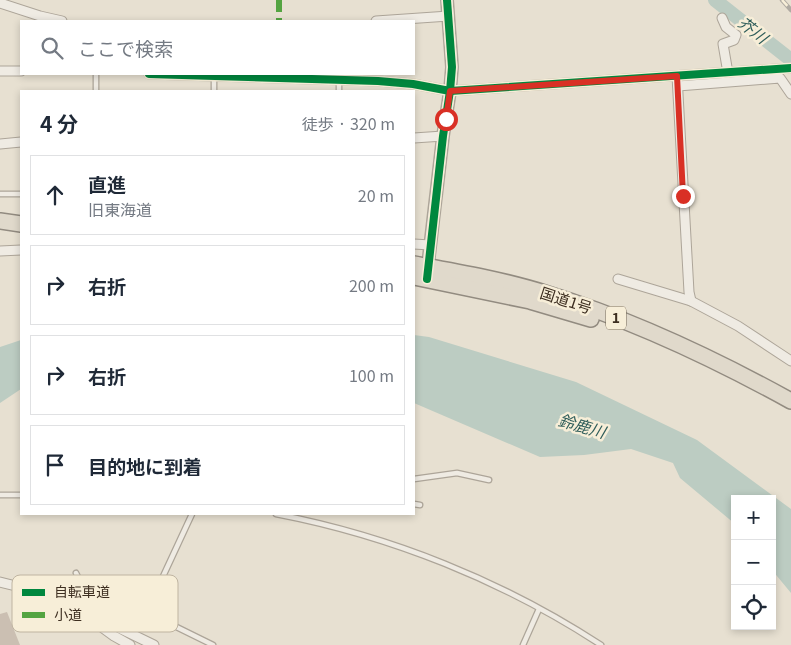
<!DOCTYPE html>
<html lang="ja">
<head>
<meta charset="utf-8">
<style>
  body { margin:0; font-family:Georgia,"Noto Sans JP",serif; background:#f6f6f7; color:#1f2937 }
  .controls { position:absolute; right:15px; bottom:15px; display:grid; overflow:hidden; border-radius:0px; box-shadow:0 2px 8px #0003 }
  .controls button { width:45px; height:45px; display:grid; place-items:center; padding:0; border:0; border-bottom:1px solid #e0e1e3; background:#fff; color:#1f2937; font:25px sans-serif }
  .stop { position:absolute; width:15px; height:15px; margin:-11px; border:4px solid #d93025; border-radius:50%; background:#fff }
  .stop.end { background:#d93025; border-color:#fff; box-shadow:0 1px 5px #0008 }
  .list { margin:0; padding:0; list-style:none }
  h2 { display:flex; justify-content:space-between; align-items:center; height:65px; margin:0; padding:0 20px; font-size:21px }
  h2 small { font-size:16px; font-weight:400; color:#747a83 }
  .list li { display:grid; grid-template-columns:32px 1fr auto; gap:15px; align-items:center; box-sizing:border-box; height:80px; margin:0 10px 10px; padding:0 10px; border:1px solid #e0e1e3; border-radius:0px }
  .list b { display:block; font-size:19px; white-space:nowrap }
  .list p { margin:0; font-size:16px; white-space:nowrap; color:#747a83 }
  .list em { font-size:16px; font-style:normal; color:#747a83 }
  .icon { flex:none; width:28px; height:28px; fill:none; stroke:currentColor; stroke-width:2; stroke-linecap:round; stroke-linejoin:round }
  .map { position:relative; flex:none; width:791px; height:645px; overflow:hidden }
  .search { position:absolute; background:#fff; box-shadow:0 2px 8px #0003; left:20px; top:20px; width:395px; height:55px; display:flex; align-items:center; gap:12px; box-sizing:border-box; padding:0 18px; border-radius:0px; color:#747a83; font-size:19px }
  .panel { position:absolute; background:#fff; box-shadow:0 2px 8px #0003; left:20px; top:90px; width:395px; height:425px; border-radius:0px }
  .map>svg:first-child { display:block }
</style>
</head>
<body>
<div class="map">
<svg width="791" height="645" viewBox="0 0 791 645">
  <rect width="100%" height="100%" fill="#e7e0d1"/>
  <g fill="#bcccc2">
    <polygon points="414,335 429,337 576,382 697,440 791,509 791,593 772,570 772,499 735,499 735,524 680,478 673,463 631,449 584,455 540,457 414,403"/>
    <polygon points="21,340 21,389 0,403 0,347"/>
  </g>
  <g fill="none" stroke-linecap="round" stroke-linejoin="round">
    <polyline stroke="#bcccc2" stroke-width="14" points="715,0 791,60"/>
  </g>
  <polygon fill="#cbbfb2" points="7,612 20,645 0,645 0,614"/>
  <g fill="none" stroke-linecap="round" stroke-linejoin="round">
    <g stroke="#ada599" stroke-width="7">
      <g id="service">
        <polyline points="96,74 96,91"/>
        <polyline points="214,91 214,75"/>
        <polyline points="339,91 339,80"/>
        <polyline points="0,194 21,194"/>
        <polyline points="414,479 457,473 489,480"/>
        <polyline points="0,495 21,495"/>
        <polyline points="414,504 420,505"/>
        <path d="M 276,514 C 391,536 503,581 601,645"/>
        <polyline points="76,573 79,579 213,645"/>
        <polyline points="146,613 192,514"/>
        <polyline points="523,645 539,609"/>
      </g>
    </g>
    <g stroke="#ada599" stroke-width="11">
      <g id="minor">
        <polyline points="0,3 40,16 62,21"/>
        <polyline points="722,18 726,27 736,35 734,40 723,44 728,73"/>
        <polyline points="376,21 449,16"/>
        <polyline points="0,71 21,71"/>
        <polyline points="149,74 378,81 413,84 450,91 791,68"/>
        <polyline points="677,76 689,292 691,301"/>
        <polyline points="678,86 780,78 791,94"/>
        <polyline points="414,138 443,136"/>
        <polyline points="0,144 21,142"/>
        <polyline points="414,244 430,245"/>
        <polyline points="0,251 21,250"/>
        <polyline points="618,279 691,301 738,326 791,361"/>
        <polyline points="0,582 32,590 55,597 154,645"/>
        <polyline points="52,595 65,594 137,620 146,613"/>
        <polyline points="88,617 114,636 130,645"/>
      </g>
    </g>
    <g stroke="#ada599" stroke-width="14">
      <polyline id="tertiary" points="427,273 443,136 450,91 452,67 447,0"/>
    </g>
    <g stroke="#928b80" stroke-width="18">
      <g id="trunk">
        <polyline points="0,221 21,224"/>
        <path d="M 414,264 C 458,272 504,280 548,294 C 633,320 713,358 791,401"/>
        <polyline points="414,277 530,301 591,319"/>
      </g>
    </g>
    <use href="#service" stroke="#efebe3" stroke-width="4.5"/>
    <use href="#minor" stroke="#efebe3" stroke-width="9"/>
    <use href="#tertiary" stroke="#efebe3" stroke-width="11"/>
    <use href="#trunk" stroke="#e0d9cb" stroke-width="15"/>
    <g stroke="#afaaa2" stroke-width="4.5">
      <polyline id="rail" points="782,0 791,10"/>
    </g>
    <use href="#rail" stroke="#f7eed8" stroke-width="2.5" stroke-dasharray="8" stroke-linecap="butt"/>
    <polyline stroke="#54a441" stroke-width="6" stroke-dasharray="12 6" stroke-linecap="butt" points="279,0 279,21"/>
    <g stroke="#f7eed8" stroke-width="11">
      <g id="cycleway">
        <polyline points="149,74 378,81 413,84 450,91 791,68"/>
        <polyline points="427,279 443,136 450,91 452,67 447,0"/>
      </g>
    </g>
    <use href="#cycleway" stroke="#00873e" stroke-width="8"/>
  </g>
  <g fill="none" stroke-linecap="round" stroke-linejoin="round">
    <polyline stroke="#d93025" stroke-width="6" points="446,119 450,91 677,76 683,196"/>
  </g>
  <g text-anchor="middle" stroke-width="5" stroke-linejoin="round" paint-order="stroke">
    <rect fill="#f7eed8" stroke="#756857" stroke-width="1" x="606" y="306.5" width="20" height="23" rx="4"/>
    <g font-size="14" font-weight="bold" fill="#3d2e20">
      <text x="616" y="323">1</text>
    </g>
    <g font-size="15" fill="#3d2e20" stroke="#f7eed8">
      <text transform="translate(566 301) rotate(18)" y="5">国道1号</text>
    </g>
    <g font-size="16" font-style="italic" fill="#2f5d5a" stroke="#f7eed8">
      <text transform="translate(753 30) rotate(38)" y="6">芥川</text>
      <text transform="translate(582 426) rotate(16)" y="6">鈴鹿川</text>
    </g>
  </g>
  <rect x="12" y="575" width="166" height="57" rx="8" fill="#f7eed8" stroke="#bfb4a1" stroke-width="1"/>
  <rect x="22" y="589" width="23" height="7" fill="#00873e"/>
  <rect x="22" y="612" width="23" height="6" fill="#54a441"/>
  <g font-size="14" fill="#3d2e20">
    <text x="54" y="597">自転車道</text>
    <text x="54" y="620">小道</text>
  </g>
</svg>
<div class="controls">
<button>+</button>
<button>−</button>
<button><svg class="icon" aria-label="locate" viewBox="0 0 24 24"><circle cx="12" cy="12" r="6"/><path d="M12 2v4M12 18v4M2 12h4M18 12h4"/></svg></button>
</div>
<div class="stop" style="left:446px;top:119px"></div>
<div class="stop end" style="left:683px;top:196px"></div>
<div class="search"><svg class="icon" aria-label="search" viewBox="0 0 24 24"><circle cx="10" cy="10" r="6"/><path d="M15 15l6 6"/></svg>ここで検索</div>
<section class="panel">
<h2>4 分<small>徒歩 · 320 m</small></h2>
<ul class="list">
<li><svg class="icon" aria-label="ahead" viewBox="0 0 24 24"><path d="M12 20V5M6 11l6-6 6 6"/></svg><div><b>直進</b><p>旧東海道</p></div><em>20 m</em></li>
<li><svg class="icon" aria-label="right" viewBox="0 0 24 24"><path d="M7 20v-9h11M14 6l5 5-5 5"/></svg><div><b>右折</b></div><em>200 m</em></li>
<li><svg class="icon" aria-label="right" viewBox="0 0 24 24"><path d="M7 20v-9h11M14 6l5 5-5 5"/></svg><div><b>右折</b></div><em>100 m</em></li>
<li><svg class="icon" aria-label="arrive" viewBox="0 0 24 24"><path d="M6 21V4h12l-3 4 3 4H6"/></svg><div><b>目的地に到着</b></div></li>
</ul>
</section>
</div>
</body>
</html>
